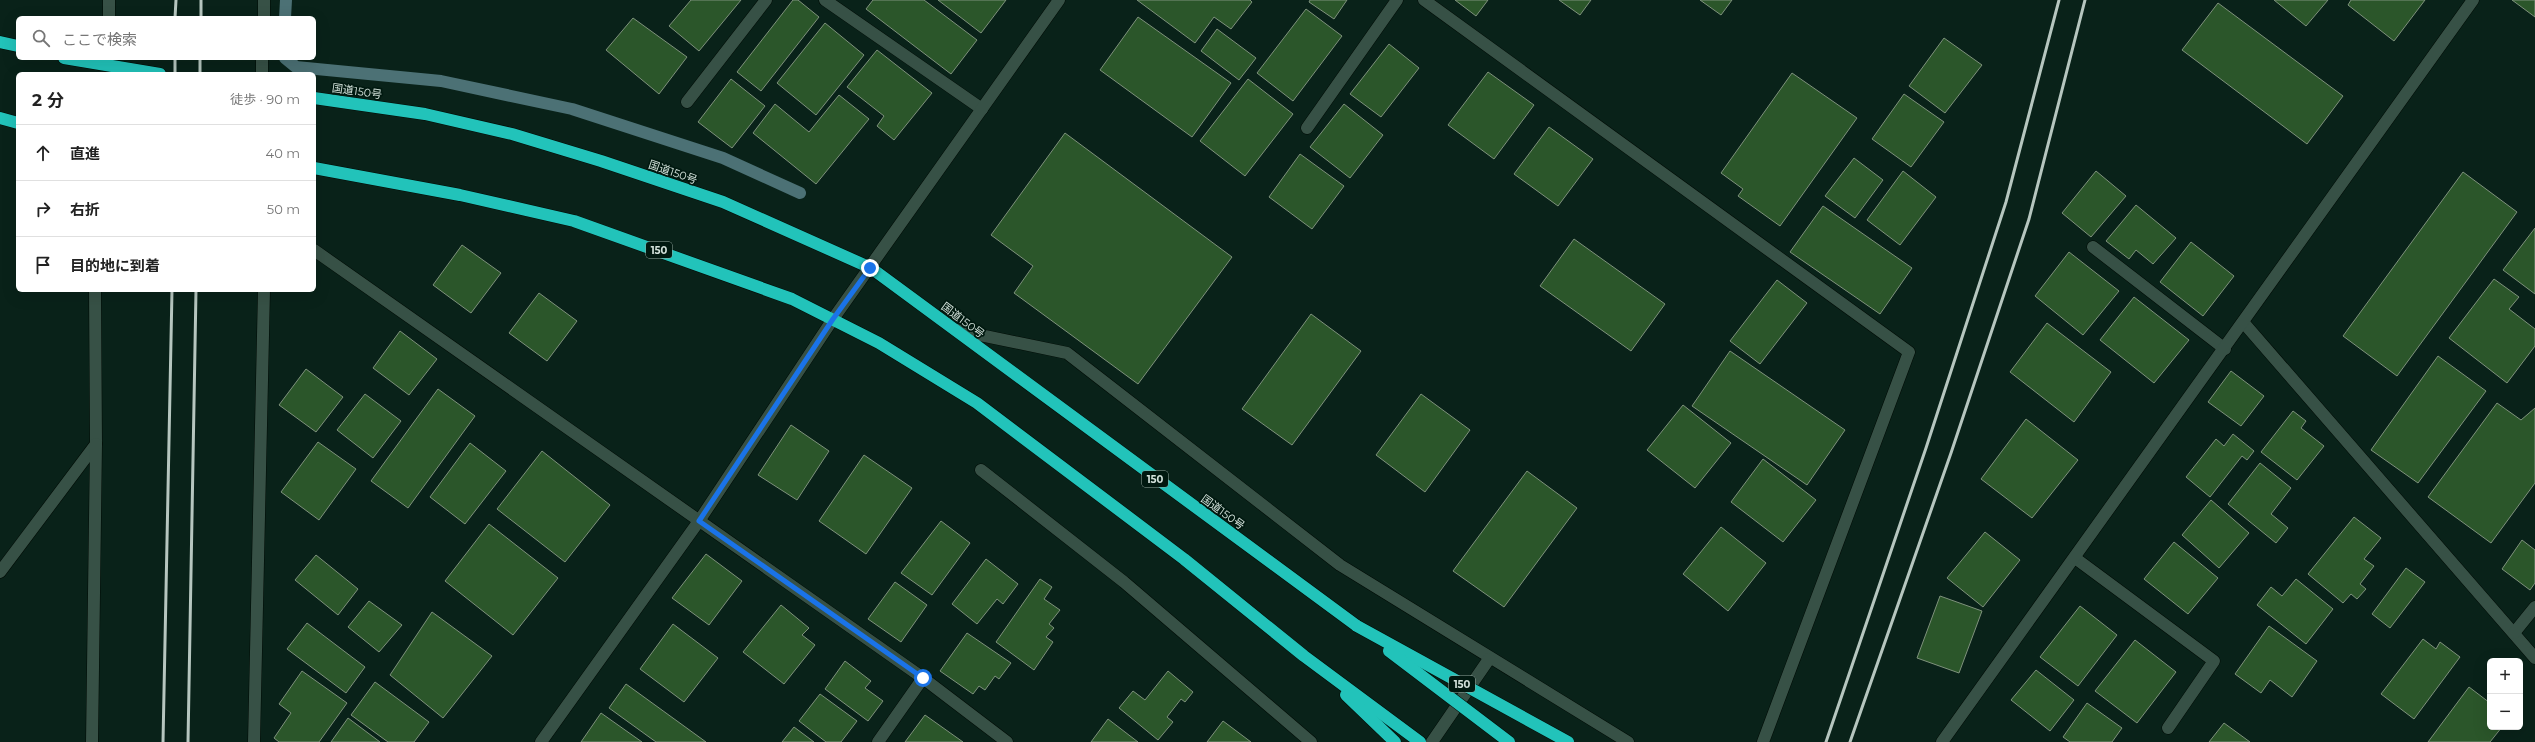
<!DOCTYPE html>
<html lang="ja">
<head>
<meta charset="utf-8">
<style>
  body { margin:0; font-family:Montserrat,"Noto Sans JP",sans-serif; background:#f2f2f2; color:#222 }
  .controls { position:absolute; right:12px; bottom:12px; display:grid; overflow:hidden; border-radius:6px; box-shadow:0 4px 16px #0002 }
  .controls button { width:36px; height:36px; display:grid; place-items:center; padding:0; border:0; border-bottom:1px solid #e0e0e0; background:#fff; color:#222; font:20px sans-serif }
  .stop { position:absolute; width:12px; height:12px; margin:-9px; border:3px solid #1a73e8; border-radius:50%; background:#fff }
  .stop.end { background:#1a73e8; border-color:#fff; box-shadow:0 1px 4px #0008 }
  .list { margin:0; padding:0; list-style:none }
  h2 { display:flex; justify-content:space-between; align-items:center; height:52px; margin:0; padding:0 16px; font-size:17px }
  h2 small { font-size:13px; font-weight:400; color:#767676 }
  .list li { display:grid; grid-template-columns:26px 1fr auto; gap:12px; align-items:center; box-sizing:border-box; height:56px; padding:0 16px; border-top:1px solid #e0e0e0 }
  .list b { display:block; font-size:15px; white-space:nowrap }
  .list em { font-size:13px; font-style:normal; color:#767676 }
  .icon { flex:none; width:22px; height:22px; fill:none; stroke:currentColor; stroke-width:2; stroke-linecap:round; stroke-linejoin:round }
  .map { position:relative; flex:none; width:2535px; height:742px; overflow:hidden }
  .search { position:absolute; background:#fff; box-shadow:0 4px 16px #0002; left:16px; top:16px; width:300px; height:44px; display:flex; align-items:center; gap:10px; box-sizing:border-box; padding:0 14px; border-radius:6px; color:#767676; font-size:15px }
  .panel { position:absolute; background:#fff; box-shadow:0 4px 16px #0002; left:16px; top:72px; width:300px; height:220px; border-radius:6px }
  .map>svg:first-child { display:block }
</style>
</head>
<body>
<div class="map">
<svg width="2535" height="742" viewBox="0 0 2535 742">
  <rect width="100%" height="100%" fill="#092219"/>
  <g fill="none" stroke-linecap="round" stroke-linejoin="round">
    <g stroke="#4c7175" stroke-width="12">
      <polyline points="285,18 286,0"/>
      <polyline points="285,58 296,67 441,81 572,109 723,158 800,193"/>
    </g>
  </g>
  <g fill="#2b562a" stroke="#7e917c">
    <polygon points="691,0 741,0 699,51 669,26"/>
    <polygon points="793,0 798,0 819,17 761,91 737,72"/>
    <polygon points="873,0 924,0 977,40 951,74 866,9"/>
    <polygon points="938,0 1006,0 981,33"/>
    <polygon points="1137,0 1250,0 1252,2 1231,29 1214,17 1195,43"/>
    <polygon points="1310,0 1347,0 1334,19 1309,2"/>
    <polygon points="1455,0 1488,0 1476,16"/>
    <polygon points="1559,0 1591,0 1580,15"/>
    <polygon points="1700,0 1732,0 1721,15"/>
    <polygon points="2274,0 2328,0 2306,26"/>
    <polygon points="2351,0 2425,0 2394,41 2348,5"/>
    <polygon points="2512,0 2535,0 2535,17"/>
    <polygon points="2218,3 2343,96 2307,144 2182,50"/>
    <polygon points="1306,9 1342,36 1293,101 1257,73"/>
    <polygon points="1138,17 1231,83 1192,137 1100,70"/>
    <polygon points="633,18 687,57 659,94 606,50"/>
    <polygon points="825,23 864,55 816,115 777,83"/>
    <polygon points="1217,29 1256,58 1239,80 1201,51"/>
    <polygon points="1944,38 1982,65 1945,113 1909,86"/>
    <polygon points="1389,44 1419,68 1381,117 1350,94"/>
    <polygon points="877,50 932,93 894,140 877,126 884,116 847,87"/>
    <polygon points="1488,72 1534,105 1494,159 1448,125"/>
    <polygon points="1792,73 1857,118 1780,226 1738,196 1743,189 1721,173"/>
    <polygon points="731,79 765,106 732,148 698,122"/>
    <polygon points="1248,79 1293,114 1245,176 1200,141"/>
    <polygon points="1904,94 1944,122 1911,167 1872,139"/>
    <polygon points="839,95 869,119 816,184 753,133 775,104 809,132"/>
    <polygon points="1344,104 1383,135 1350,178 1310,147"/>
    <polygon points="1549,127 1593,159 1558,206 1514,174"/>
    <polygon points="1065,133 1232,257 1138,384 1014,293 1033,266 991,235"/>
    <polygon points="1300,154 1344,186 1312,229 1269,197"/>
    <polygon points="1854,158 1883,180 1855,218 1825,196"/>
    <polygon points="1903,171 1936,197 1900,245 1867,220"/>
    <polygon points="2096,171 2126,196 2091,237 2062,213"/>
    <polygon points="2463,172 2517,212 2397,376 2343,336"/>
    <polygon points="2136,205 2176,238 2153,264 2136,250 2129,259 2106,241"/>
    <polygon points="1823,206 1912,268 1880,314 1790,252"/>
    <polygon points="2535,228 2535,294 2503,270"/>
    <polygon points="1574,239 1665,304 1631,351 1540,286"/>
    <polygon points="2191,242 2234,276 2203,316 2160,282"/>
    <polygon points="462,245 501,273 471,313 433,285"/>
    <polygon points="2069,252 2119,291 2083,335 2035,296"/>
    <polygon points="2494,279 2519,297 2509,309 2535,329 2535,346 2507,383 2449,338"/>
    <polygon points="1777,280 1807,303 1760,364 1730,341"/>
    <polygon points="539,293 577,321 547,361 509,333"/>
    <polygon points="2134,297 2189,340 2154,383 2100,340"/>
    <polygon points="1311,314 1361,351 1292,445 1242,409"/>
    <polygon points="2047,323 2111,372 2074,422 2010,372"/>
    <polygon points="400,331 437,359 409,395 373,368"/>
    <polygon points="1730,351 1845,430 1807,485 1692,406"/>
    <polygon points="2438,356 2486,391 2418,483 2371,450"/>
    <polygon points="306,369 343,397 316,432 279,405"/>
    <polygon points="2231,371 2264,396 2241,426 2208,402"/>
    <polygon points="438,389 475,416 408,508 371,481"/>
    <polygon points="365,394 401,421 373,458 337,430"/>
    <polygon points="1421,394 1470,430 1425,492 1376,455"/>
    <polygon points="2497,403 2521,420 2535,408 2535,483 2491,543 2428,497"/>
    <polygon points="1683,405 1731,443 1695,488 1647,450"/>
    <polygon points="2293,411 2306,421 2301,428 2324,446 2297,480 2261,452"/>
    <polygon points="2026,419 2078,460 2032,518 1981,479"/>
    <polygon points="791,425 829,451 797,500 758,475"/>
    <polygon points="2233,434 2254,451 2247,460 2242,456 2210,497 2186,477 2216,439 2224,446"/>
    <polygon points="318,442 356,469 319,520 281,492"/>
    <polygon points="470,443 506,471 465,524 430,497"/>
    <polygon points="542,451 610,505 565,562 497,509"/>
    <polygon points="864,455 912,488 866,554 819,521"/>
    <polygon points="1763,459 1816,500 1783,542 1731,502"/>
    <polygon points="2260,463 2291,488 2271,514 2288,528 2276,543 2228,504"/>
    <polygon points="1527,471 1577,508 1504,607 1453,571"/>
    <polygon points="2211,500 2249,533 2219,568 2182,535"/>
    <polygon points="2354,517 2381,538 2364,559 2374,566 2360,584 2366,589 2357,599 2351,594 2343,603 2308,574"/>
    <polygon points="941,521 970,543 932,595 901,573"/>
    <polygon points="489,524 558,578 513,635 445,581"/>
    <polygon points="1721,527 1766,563 1728,611 1683,574"/>
    <polygon points="1985,532 2020,560 1983,607 1947,578"/>
    <polygon points="2522,540 2535,550 2535,583 2530,590 2502,569"/>
    <polygon points="2174,542 2218,578 2188,614 2144,579"/>
    <polygon points="706,554 742,581 709,625 672,598"/>
    <polygon points="316,555 358,589 338,615 295,580"/>
    <polygon points="986,559 1018,584 1003,604 997,599 977,624 952,604"/>
    <polygon points="2406,568 2425,582 2390,628 2372,614"/>
    <polygon points="1040,579 1052,587 1044,599 1060,610 1049,624 1054,628 1046,637 1053,642 1034,670 996,642"/>
    <polygon points="2296,579 2333,609 2306,644 2257,605 2271,587 2282,596"/>
    <polygon points="895,582 927,605 901,642 868,619"/>
    <polygon points="1940,596 1982,611 1959,673 1917,658"/>
    <polygon points="369,601 402,625 379,652 348,627"/>
    <polygon points="781,605 809,628 802,635 815,645 784,684 743,652"/>
    <polygon points="2080,606 2117,635 2078,686 2040,657"/>
    <polygon points="432,612 492,656 443,718 390,675"/>
    <polygon points="307,623 365,667 346,693 287,649"/>
    <polygon points="673,624 718,658 684,702 640,669"/>
    <polygon points="2269,626 2317,661 2292,697 2270,680 2261,693 2235,674"/>
    <polygon points="967,633 1011,663 999,679 995,676 985,690 979,686 973,694 940,671"/>
    <polygon points="2423,639 2436,649 2440,642 2460,657 2414,719 2381,694"/>
    <polygon points="2135,640 2176,672 2137,723 2095,691"/>
    <polygon points="845,661 871,681 865,688 883,701 868,721 825,689"/>
    <polygon points="2036,670 2074,700 2050,731 2011,700"/>
    <polygon points="302,671 347,703 319,742 279,742 274,738 291,713 279,704"/>
    <polygon points="1168,671 1193,692 1185,702 1181,699 1167,717 1173,722 1158,740 1119,708 1133,691 1145,700"/>
    <polygon points="375,682 429,722 414,742 388,742 351,715"/>
    <polygon points="626,684 706,742 656,742 609,708"/>
    <polygon points="2469,687 2490,703 2490,727 2502,727 2490,742 2428,742"/>
    <polygon points="820,694 857,721 841,742 826,742 799,721"/>
    <polygon points="2087,703 2122,728 2112,742 2070,742 2063,737"/>
    <polygon points="601,713 642,742 581,742"/>
    <polygon points="925,715 963,742 905,742"/>
    <polygon points="348,718 380,742 331,742"/>
    <polygon points="1108,719 1138,742 1091,742"/>
    <polygon points="1223,721 1251,742 1207,742"/>
    <polygon points="2224,723 2250,742 2209,742"/>
    <polygon points="794,727 814,742 782,742"/>
  </g>
  <g fill="none" stroke-linecap="round" stroke-linejoin="round">
    <g stroke="#000b05" stroke-width="13">
      <g id="minor">
        <polyline points="825,0 982,109"/>
        <polyline points="1424,0 1909,352 1763,742"/>
        <polyline points="109,18 109,0"/>
        <polyline points="264,18 264,0"/>
        <polyline points="262,74 262,58"/>
        <polyline points="687,102 766,0"/>
        <polyline points="1307,128 1397,0"/>
        <polyline points="2093,247 2225,349"/>
        <polyline points="314,250 923,678 1007,742"/>
        <polyline points="2243,322 2535,658"/>
        <polyline points="956,330 1067,353 1340,565 1628,742"/>
        <polyline points="981,470 1124,582 1311,742"/>
        <polyline points="2075,558 2214,661 2168,728"/>
        <polyline points="0,572 96,444 95,290"/>
        <polyline points="2514,633 2535,607"/>
        <polyline points="92,742 96,444"/>
        <polyline points="254,742 264,290"/>
        <polyline points="541,742 699,521 833,319 1059,0"/>
        <polyline points="878,742 923,678"/>
        <polyline points="1432,742 1489,659"/>
        <polyline points="1942,742 2473,0"/>
      </g>
    </g>
    <g stroke="#000b05" stroke-width="13">
      <g id="highway">
        <polyline points="0,42 18,46"/>
        <polyline points="64,58 160,74"/>
        <polyline points="314,98 425,114 512,134 601,161 723,202 871,268 1357,626"/>
        <polyline points="0,118 18,123"/>
        <polyline points="314,168 460,195 574,221 792,299 879,343 977,403 1184,559 1304,656 1420,742"/>
        <polyline points="1346,695 1395,742"/>
      </g>
    </g>
    <use href="#minor" stroke="#375146" stroke-width="12"/>
    <use href="#highway" stroke="#22c3ba" stroke-width="12"/>
    <g stroke="#b6c6bf" stroke-width="3">
      <polyline points="175,18 176,0"/>
      <polyline points="201,18 201,0"/>
      <polyline points="175,74 175,58"/>
      <polyline points="200,74 200,58"/>
      <polyline points="163,742 172,290"/>
      <polyline points="188,742 196,290"/>
      <polyline points="1826,742 1926,448 2006,202 2059,0"/>
      <polyline points="1850,742 1951,453 2029,219 2085,0"/>
    </g>
    <g stroke="#000b05" stroke-width="13" stroke-linecap="butt">
      <g id="highway-bridge">
        <polyline points="1357,626 1568,742"/>
        <polyline points="1389,651 1509,742"/>
      </g>
    </g>
    <use href="#highway-bridge" stroke="#22c3ba" stroke-width="12"/>
  </g>
  <g fill="none" stroke-linecap="round" stroke-linejoin="round">
    <polyline stroke="#1a73e8" stroke-width="5" points="870,268 833,319 699,521 923,678"/>
  </g>
  <g text-anchor="middle" stroke-width="3.5" stroke-linejoin="round" paint-order="stroke">
    <g fill="#011910" stroke="#94a69e" stroke-width="1">
      <rect x="646" y="242" width="26" height="16" rx="3"/>
      <rect x="1142" y="471" width="26" height="16" rx="3"/>
      <rect x="1449" y="676" width="26" height="16" rx="3"/>
    </g>
    <g font-size="10" font-weight="bold" fill="#d3e2db">
      <text x="659" y="254">150</text>
      <text x="1155" y="483">150</text>
      <text x="1462" y="688">150</text>
    </g>
    <g font-size="11" fill="#d3e2db" stroke="#011910">
      <text transform="translate(357 91) rotate(8)" y="4">国道150号</text>
      <text transform="translate(673 172) rotate(19)" y="4">国道150号</text>
      <text transform="translate(963 320) rotate(37)" y="4">国道150号</text>
      <text transform="translate(1223 512) rotate(36)" y="4">国道150号</text>
    </g>
  </g>
</svg>
<div class="controls">
<button>+</button>
<button>−</button>
</div>
<div class="stop" style="left:923px;top:678px"></div>
<div class="stop end" style="left:870px;top:268px"></div>
<div class="search"><svg class="icon" aria-label="search" viewBox="0 0 24 24"><circle cx="10" cy="10" r="6"/><path d="M15 15l6 6"/></svg>ここで検索</div>
<section class="panel">
<h2>2 分<small>徒歩 · 90 m</small></h2>
<ul class="list">
<li><svg class="icon" aria-label="ahead" viewBox="0 0 24 24"><path d="M12 20V5M6 11l6-6 6 6"/></svg><div><b>直進</b></div><em>40 m</em></li>
<li><svg class="icon" aria-label="right" viewBox="0 0 24 24"><path d="M7 20v-9h11M14 6l5 5-5 5"/></svg><div><b>右折</b></div><em>50 m</em></li>
<li><svg class="icon" aria-label="arrive" viewBox="0 0 24 24"><path d="M6 21V4h12l-3 4 3 4H6"/></svg><div><b>目的地に到着</b></div></li>
</ul>
</section>
</div>
</body>
</html>
